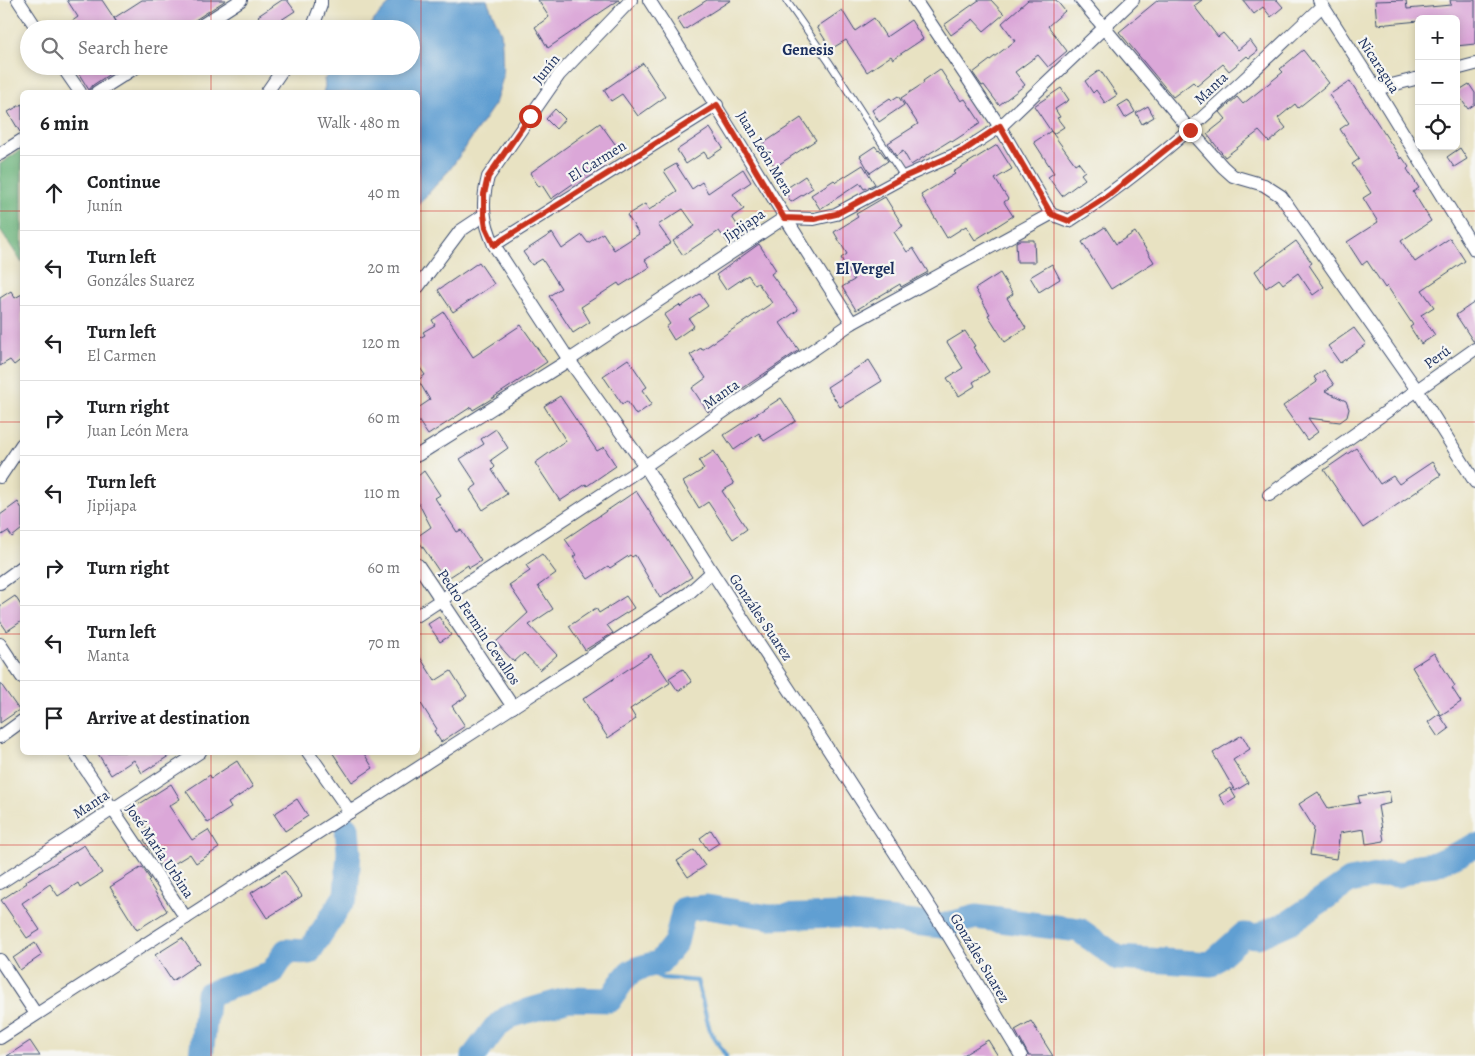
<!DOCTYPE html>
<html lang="en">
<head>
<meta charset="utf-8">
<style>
  body { margin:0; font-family:Alegreya,serif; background:#f6f6f6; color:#202124 }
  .controls { position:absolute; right:15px; top:15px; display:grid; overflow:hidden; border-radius:8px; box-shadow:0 2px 8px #0003 }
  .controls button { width:45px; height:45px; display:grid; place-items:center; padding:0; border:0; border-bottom:1px solid #e0e0e0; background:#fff; color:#202124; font:25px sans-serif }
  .stop { position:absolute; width:15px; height:15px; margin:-11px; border:4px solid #c8321e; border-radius:50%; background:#fff }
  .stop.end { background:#c8321e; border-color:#fff; box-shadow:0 1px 5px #0008 }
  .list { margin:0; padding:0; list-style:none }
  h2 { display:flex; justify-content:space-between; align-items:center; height:65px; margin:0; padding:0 20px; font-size:21px }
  h2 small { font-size:16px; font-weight:400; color:#757577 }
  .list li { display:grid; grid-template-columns:32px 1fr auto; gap:15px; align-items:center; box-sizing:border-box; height:75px; padding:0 20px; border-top:1px solid #e0e0e0 }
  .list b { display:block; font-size:19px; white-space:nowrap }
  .list p { margin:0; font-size:16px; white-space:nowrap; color:#757577 }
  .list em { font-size:16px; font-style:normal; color:#757577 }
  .icon { flex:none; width:28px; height:28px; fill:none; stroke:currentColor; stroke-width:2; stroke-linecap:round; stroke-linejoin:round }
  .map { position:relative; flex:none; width:1475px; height:1056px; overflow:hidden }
  .search { position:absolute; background:#fff; box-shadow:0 2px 8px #0003; left:20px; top:20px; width:400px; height:55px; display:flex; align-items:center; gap:12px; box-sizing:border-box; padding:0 18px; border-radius:28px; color:#757577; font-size:19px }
  .panel { position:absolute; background:#fff; box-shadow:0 2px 8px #0003; left:20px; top:90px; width:400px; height:665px; border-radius:8px }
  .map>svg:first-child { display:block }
</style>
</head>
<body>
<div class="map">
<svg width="1475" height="1056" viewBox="0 0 1475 1056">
  <rect width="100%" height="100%" fill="#f6f6f2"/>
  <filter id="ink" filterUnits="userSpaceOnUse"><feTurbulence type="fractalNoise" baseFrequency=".02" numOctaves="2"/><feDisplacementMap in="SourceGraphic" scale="10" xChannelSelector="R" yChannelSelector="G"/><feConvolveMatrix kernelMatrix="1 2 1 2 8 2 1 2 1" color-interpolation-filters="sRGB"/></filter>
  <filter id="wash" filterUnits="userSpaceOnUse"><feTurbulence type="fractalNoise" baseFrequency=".0096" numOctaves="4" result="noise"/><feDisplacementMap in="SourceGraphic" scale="20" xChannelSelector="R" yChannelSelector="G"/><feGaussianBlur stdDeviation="1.12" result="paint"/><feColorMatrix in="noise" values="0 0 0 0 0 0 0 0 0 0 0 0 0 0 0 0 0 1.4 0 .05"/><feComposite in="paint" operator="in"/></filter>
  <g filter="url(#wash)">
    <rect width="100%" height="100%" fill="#e8e2c2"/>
    <polygon fill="#6ab37a" stroke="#42716c" points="22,149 22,263 0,229 0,164"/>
    <polygon fill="#609fd2" stroke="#3e6798" points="393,0 487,0 501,33 502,45 503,77 495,104 451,168 418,205 418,92 323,92 325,86 324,79 333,70 342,66 411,66 411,29 368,29 374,20"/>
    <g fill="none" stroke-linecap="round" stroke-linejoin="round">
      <polyline stroke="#609fd2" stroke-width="4.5" points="640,967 662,978 697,981 710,1031 726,1056"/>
      <g stroke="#609fd2" stroke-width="25">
        <polyline points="201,1056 208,994 272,973 286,951 309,952 346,895 349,852 347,828"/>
        <path d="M 474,1056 L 495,1028 L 510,1016 L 569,999 L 610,1000 C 627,974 627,969 659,963 L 676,942 L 684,909 L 707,907 L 769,917 L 841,915 L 942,926 L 976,917 L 1079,930 L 1118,958 L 1211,964 L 1243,935 L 1258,936 L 1290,922 L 1350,881 L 1387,874 L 1398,875 L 1407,872 L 1418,866 L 1435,864 L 1475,846"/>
      </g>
    </g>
    <g id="blocks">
      <g fill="#dba7d8">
        <polygon points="67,0 102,0 116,21 105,29 61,29 78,17"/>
        <polygon points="142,0 226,0 192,22 184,29 121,29 114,18"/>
        <polygon points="282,0 287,0 295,11 278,22 283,29 267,29 258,16"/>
        <polygon points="538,0 619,0 548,48 535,27 549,17"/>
        <polygon points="707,0 731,0 684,30 677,19"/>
        <polygon points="979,0 991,0 1004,14 984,31 973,19 951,35 944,25"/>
        <polygon points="1028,0 1056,0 1065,11 1048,26 1067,51 1048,67 1038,55 1015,72 1025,85 999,105 984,85 982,86 973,73 1015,41 1002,23"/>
        <polygon points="1158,0 1202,0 1194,6 1218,37 1223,33 1238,50 1250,40 1258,51 1249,58 1247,56 1229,71 1223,64 1197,86 1193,82 1173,97 1119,32"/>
        <polygon points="1243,0 1277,0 1283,7 1271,17 1263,7 1254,14"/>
        <polygon points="1406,0 1407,9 1451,5 1450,0 1475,0 1475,44 1456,46 1456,19 1419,19 1419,21 1377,25 1375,1"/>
        <polygon points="842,10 855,31 874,18 886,37 911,20 923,39 893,59 891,56 867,72 846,40 831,49 817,27"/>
        <polygon points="1303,50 1329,83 1298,108 1295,104 1278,118 1286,128 1269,142 1259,131 1225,157 1207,134 1226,119 1220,112 1237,97 1243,104 1283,72 1280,69"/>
        <polygon points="643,63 665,97 638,116 622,94 611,101 604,90"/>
        <polygon points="74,66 122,66 93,85 89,90"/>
        <polygon points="940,69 961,101 965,99 981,123 952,142 951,140 911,165 903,151 896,156 888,143 918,124 901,98 924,83 923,81"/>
        <polygon points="1100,70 1117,95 1105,103 1096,90 1093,93 1085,81"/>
        <polygon points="1350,81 1401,159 1402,157 1409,167 1407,169 1419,188 1413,192 1431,221 1401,241 1415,262 1450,238 1465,261 1422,290 1434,307 1421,315 1435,335 1421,344 1410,327 1413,325 1387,286 1385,288 1367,261 1362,265 1347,242 1378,222 1363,198 1371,193 1352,164 1359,159 1340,129 1349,123 1329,95"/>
        <polygon points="1469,84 1475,93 1475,104 1468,109 1456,92"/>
        <polygon points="1061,88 1069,100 1055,109 1060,117 1057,118 1064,127 1053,134 1034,106"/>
        <polygon points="898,96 904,105 879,122 872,110 890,98 892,100"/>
        <polygon points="1128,100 1135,112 1125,118 1118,106"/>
        <polygon points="22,104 22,132 20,132 8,112"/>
        <polygon points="1148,106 1154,117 1142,124 1136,113"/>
        <polygon points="555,109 565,119 556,129 546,119"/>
        <polygon points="801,118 816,140 775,167 761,145"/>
        <polygon points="600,123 620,151 551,199 542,185 539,187 530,173"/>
        <polygon points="710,128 723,148 708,158 704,152 686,164 677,150"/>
        <polygon points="1051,131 1075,164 1078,162 1085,171 1081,174 1085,179 1062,196 1048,177 1054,173 1034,142"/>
        <polygon points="997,145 1012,169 995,179 1008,199 1004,202 1013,216 975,240 966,226 947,238 921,195 955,174 953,172"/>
        <polygon points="875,146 878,150 879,149 888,161 870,173 860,156"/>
        <polygon points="1460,148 1467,159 1454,167 1447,157"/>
        <polygon points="676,164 692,189 702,182 708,193 743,169 751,182 733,194 744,209 732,217 744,235 729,244 719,231 683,255 673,241 695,226 683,209 658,225 671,243 645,260 650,267 620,286 618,283 581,307 590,322 573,333 549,296 561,288 542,259 532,265 523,252 552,233 562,249 582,235 588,243 603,233 614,250 639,234 627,215 645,204 649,210 677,191 664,171"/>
        <polygon points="863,165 875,184 864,189 860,183 820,209 811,195 834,180 836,182"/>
        <polygon points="805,176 813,188 791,202 784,190"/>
        <polygon points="885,197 903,226 894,232 907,252 913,248 928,272 901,287 900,284 856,310 842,287 854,280 841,258 847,254 834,232 858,217 856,214"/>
        <polygon points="1105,227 1116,244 1135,232 1154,262 1111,289 1082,242"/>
        <polygon points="1020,240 1034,240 1035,262 1017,262 1016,242"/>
        <polygon points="1296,241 1312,263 1309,265 1324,287 1313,295 1298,273 1283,284 1279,279 1266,288 1255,271"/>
        <polygon points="759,244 776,270 771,274 798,310 780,323 799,350 708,412 692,388 706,378 690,355 701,348 702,350 772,303 758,283 755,285 748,275 726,290 716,275"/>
        <polygon points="479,262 494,284 453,312 438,290"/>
        <polygon points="1052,264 1060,279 1039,292 1030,277"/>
        <polygon points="1000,273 1013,294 1007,298 1026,328 1005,342 988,315 990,314 975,289"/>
        <polygon points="11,291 15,298 22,294 22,359 14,365 10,360 0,366 0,298"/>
        <polygon points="700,294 708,306 689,319 694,326 674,340 666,327 670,324 664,315 679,305 681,307"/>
        <polygon points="1475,302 1475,341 1473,341 1456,315"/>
        <polygon points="444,312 473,357 521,325 547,362 488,401 473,410 471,407 428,435 418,420 418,408 430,400 418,380 425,375 418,365 418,339 425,335 423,332 435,325 432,320"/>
        <polygon points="1354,328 1366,344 1340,363 1328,346"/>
        <polygon points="965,331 975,346 973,347 989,372 973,382 975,386 959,396 947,378 963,368 947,342"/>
        <polygon points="628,359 647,387 642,390 652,404 636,415 627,401 622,404 603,376"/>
        <polygon points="869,360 882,381 840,407 827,387"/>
        <polygon points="1324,370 1334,385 1325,391 1346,401 1349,409 1347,417 1340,422 1308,418 1318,432 1307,440 1283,406 1317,382 1314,377"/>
        <polygon points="560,396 597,451 604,447 616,466 587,486 586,484 560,501 535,463 566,441 544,406"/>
        <polygon points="781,398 796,421 764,441 759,433 734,450 724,435"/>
        <polygon points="496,429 508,448 491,460 495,467 492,470 507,494 483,510 470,490 477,485 460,459 484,444 481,439"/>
        <polygon points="1356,448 1380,484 1393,476 1399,484 1432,462 1441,475 1363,528 1324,470"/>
        <polygon points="714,451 734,484 722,491 747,529 733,539 708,502 699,508 683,482 704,469 699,461"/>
        <polygon points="424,471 440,495 435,498 457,532 461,530 481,561 469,568 468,565 445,580 418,540 418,536 431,527 418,502 418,476"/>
        <polygon points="636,491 692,577 660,598 635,555 632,557 630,555 610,568 608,566 588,579 573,557 576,555 565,539"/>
        <polygon points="18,502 22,509 22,529 12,537 8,531 0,536 0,515"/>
        <polygon points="542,554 556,573 538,586 553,609 529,625 557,655 540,670 524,653 514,662 496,642 528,613 509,585 530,571 526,565"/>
        <polygon points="15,596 22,607 22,621 7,631 0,621 0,606"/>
        <polygon points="626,596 634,608 607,625 613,633 585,650 569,626 596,608 599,613"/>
        <polygon points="439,617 451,635 440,642 428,624"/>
        <polygon points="1434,653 1455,686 1452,688 1461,702 1441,715 1412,667"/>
        <polygon points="418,654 435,681 451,671 467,696 452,706 465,726 441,742 434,731 437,729 418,699"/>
        <polygon points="651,654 670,683 630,709 636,719 608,738 583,699"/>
        <polygon points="683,669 692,682 678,691 669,678"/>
        <polygon points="0,683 19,710 0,723"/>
        <polygon points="1439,714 1449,729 1438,737 1428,722"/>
        <polygon points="1242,735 1250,749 1233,760 1248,783 1235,791 1213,753"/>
        <polygon points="97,752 175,752 142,773 134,760 111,775"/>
        <polygon points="332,752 363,752 373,768 352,782"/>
        <polygon points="237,761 253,787 228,803 231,808 208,823 186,791 210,775 211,778"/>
        <polygon points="171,784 180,799 169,806 192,840 208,830 219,848 196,863 190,854 164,870 144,840 151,835 133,808"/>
        <polygon points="1230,788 1236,798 1225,805 1219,795"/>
        <polygon points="1389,791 1391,803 1378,806 1384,841 1366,844 1364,829 1340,833 1336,859 1310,855 1314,828 1299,804 1318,792 1328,808 1360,803 1358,796"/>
        <polygon points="297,799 308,816 285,831 274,814"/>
        <polygon points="711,830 719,843 708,850 700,838"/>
        <polygon points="84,845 102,873 80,887 78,883 58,896 50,884 22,903 40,930 27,938 1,900 27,883 26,881 42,871"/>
        <polygon points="694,850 705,866 688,877 677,861"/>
        <polygon points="142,867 150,879 148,881 167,911 137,930 110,887"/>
        <polygon points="285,871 302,896 267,918 251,893"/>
        <polygon points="182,938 199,963 172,981 155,955"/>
        <polygon points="35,943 42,955 20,970 13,958"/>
        <polygon points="1031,1021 1053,1056 1029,1056 1015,1030"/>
        <polygon points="988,1040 998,1056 962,1056"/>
        <polygon points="30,1041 40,1056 7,1056"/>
      </g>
    </g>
  </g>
  <g filter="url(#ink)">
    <use href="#blocks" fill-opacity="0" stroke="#3a4a6d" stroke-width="1"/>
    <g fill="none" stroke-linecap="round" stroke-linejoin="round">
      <g stroke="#3a4a6d" stroke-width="8">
        <polyline id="lane" points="786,0 829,62 904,177"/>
      </g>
      <g stroke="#3a4a6d" stroke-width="14">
        <g id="street">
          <polyline points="18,0 37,29"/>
          <path d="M 631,0 L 559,75 L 488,177 C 481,204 483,220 494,245 L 569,360 L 645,466 L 712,572 L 810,721 L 948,935 L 1021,1056"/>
          <path d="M 649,0 C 718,107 783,216 852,323"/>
          <path d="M 915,0 L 1000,127 L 1051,214 L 1069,221 C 1163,161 1241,82 1322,6"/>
          <polyline points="1081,0 1190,130 1223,167 1233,176 1264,185 1281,196 1417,390 1475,482"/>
          <polyline points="1319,0 1376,89 1475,250"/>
          <polyline points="196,29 241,0"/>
          <polyline points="312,29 321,5 321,0"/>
          <polyline points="62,66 80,92"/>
          <polyline points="1456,69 1475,64"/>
          <polyline points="1376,89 1419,78"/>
          <polyline points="97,92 138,66"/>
          <polyline points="267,92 285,66"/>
          <polyline points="0,154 22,140"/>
          <polyline points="494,245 717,105"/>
          <polyline points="418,287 460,231 484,215"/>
          <polyline points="418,455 569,360 784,218 814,219 836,214 904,177 963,151 1000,127 1133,0"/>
          <polyline points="0,477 22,444"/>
          <polyline points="1269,495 1475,349"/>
          <polyline points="418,565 513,707"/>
          <polyline points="0,583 22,567"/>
          <polyline points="418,615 645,466 852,323 1051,214"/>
          <polyline points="0,644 22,677"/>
          <polyline points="0,737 22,721"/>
          <polyline points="74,752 186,918"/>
          <polyline points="308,752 350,812"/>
          <polyline points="0,883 200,752"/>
          <polyline points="0,960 36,1014"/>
          <polyline points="0,1038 689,593 712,572"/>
        </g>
      </g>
      <use href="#lane" stroke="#fff" stroke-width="6"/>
      <use href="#street" stroke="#fff" stroke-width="12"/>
    </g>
  </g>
  <g fill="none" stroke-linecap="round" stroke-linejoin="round" filter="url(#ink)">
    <polyline stroke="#c8321e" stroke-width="6" points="530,116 488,177 484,194 484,215 486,228 494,245 717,105 784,218 814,219 836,214 904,177 963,151 1000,126 1051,214 1069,221 1108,196 1190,130"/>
  </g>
  <path fill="none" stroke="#d62828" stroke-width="1" stroke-opacity="0.55" d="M 211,0 L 211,29M 421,0 L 421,1056M 632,0 L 632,1056M 843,0 L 843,1056M 1054,0 L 1054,1056M 1264,0 L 1264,1056M 211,66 L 211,92M 0,211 L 22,211M 418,211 L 1475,211M 0,422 L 22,422M 418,422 L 1475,422M 0,634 L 22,634M 418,634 L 1475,634M 211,752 L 211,1056M 0,845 L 1475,845"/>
  <g text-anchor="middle" stroke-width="4.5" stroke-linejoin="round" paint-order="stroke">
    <g font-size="15" fill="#1b2f5e" stroke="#f6f6f2">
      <text transform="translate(1379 65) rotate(57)" y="5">Nicaragua</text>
      <text transform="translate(546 69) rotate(-51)" y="5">Junín</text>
      <text transform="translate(1211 88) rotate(-43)" y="5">Manta</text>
      <text transform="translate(765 153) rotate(59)" y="5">Juan León Mera</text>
      <text transform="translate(597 161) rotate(-32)" y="5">El Carmen</text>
      <text transform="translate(744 225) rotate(-34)" y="5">Jipijapa</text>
      <text transform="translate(1437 357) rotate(-36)" y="5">Perú</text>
      <text transform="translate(721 394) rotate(-35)" y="5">Manta</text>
      <text transform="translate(761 617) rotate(56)" y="5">Gonzáles Suarez</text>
      <text transform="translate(479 627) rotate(56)" y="5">Pedro Fermin Cevallos</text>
      <text transform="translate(91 804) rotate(-33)" y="5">Manta</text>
      <text transform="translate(160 851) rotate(56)" y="5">José María Urbina</text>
      <text transform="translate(980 958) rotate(59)" y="5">Gonzáles Suarez</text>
    </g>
    <g font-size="16" font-weight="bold" fill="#1b2f5e" stroke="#f6f6f2">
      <text x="808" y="55">Genesis</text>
      <text x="865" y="274">El Vergel</text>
    </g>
  </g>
</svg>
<div class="controls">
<button>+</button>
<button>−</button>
<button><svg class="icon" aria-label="locate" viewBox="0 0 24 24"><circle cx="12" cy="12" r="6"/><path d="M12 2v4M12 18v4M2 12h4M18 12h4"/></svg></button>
</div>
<div class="stop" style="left:530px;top:116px"></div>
<div class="stop end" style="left:1190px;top:130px"></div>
<div class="search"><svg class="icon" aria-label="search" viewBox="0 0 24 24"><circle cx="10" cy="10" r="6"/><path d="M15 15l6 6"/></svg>Search here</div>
<section class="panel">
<h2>6 min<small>Walk · 480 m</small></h2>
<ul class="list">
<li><svg class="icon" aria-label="ahead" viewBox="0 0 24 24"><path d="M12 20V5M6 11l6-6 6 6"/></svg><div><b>Continue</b><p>Junín</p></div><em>40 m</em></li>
<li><svg class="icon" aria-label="left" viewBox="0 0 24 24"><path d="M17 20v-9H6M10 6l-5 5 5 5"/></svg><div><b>Turn left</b><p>Gonzáles Suarez</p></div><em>20 m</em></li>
<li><svg class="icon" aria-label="left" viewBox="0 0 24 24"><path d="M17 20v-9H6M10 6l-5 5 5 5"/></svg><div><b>Turn left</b><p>El Carmen</p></div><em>120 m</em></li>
<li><svg class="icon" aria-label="right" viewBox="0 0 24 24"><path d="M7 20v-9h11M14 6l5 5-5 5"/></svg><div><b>Turn right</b><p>Juan León Mera</p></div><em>60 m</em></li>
<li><svg class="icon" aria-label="left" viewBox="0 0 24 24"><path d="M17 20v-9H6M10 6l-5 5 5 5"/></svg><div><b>Turn left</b><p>Jipijapa</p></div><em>110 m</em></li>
<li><svg class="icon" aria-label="right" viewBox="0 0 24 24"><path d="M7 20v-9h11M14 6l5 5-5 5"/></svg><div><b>Turn right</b></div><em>60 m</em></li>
<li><svg class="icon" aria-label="left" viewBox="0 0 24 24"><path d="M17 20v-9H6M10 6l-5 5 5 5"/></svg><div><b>Turn left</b><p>Manta</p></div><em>70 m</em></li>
<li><svg class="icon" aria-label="arrive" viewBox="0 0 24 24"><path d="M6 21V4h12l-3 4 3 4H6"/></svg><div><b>Arrive at destination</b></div></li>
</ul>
</section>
</div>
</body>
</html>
